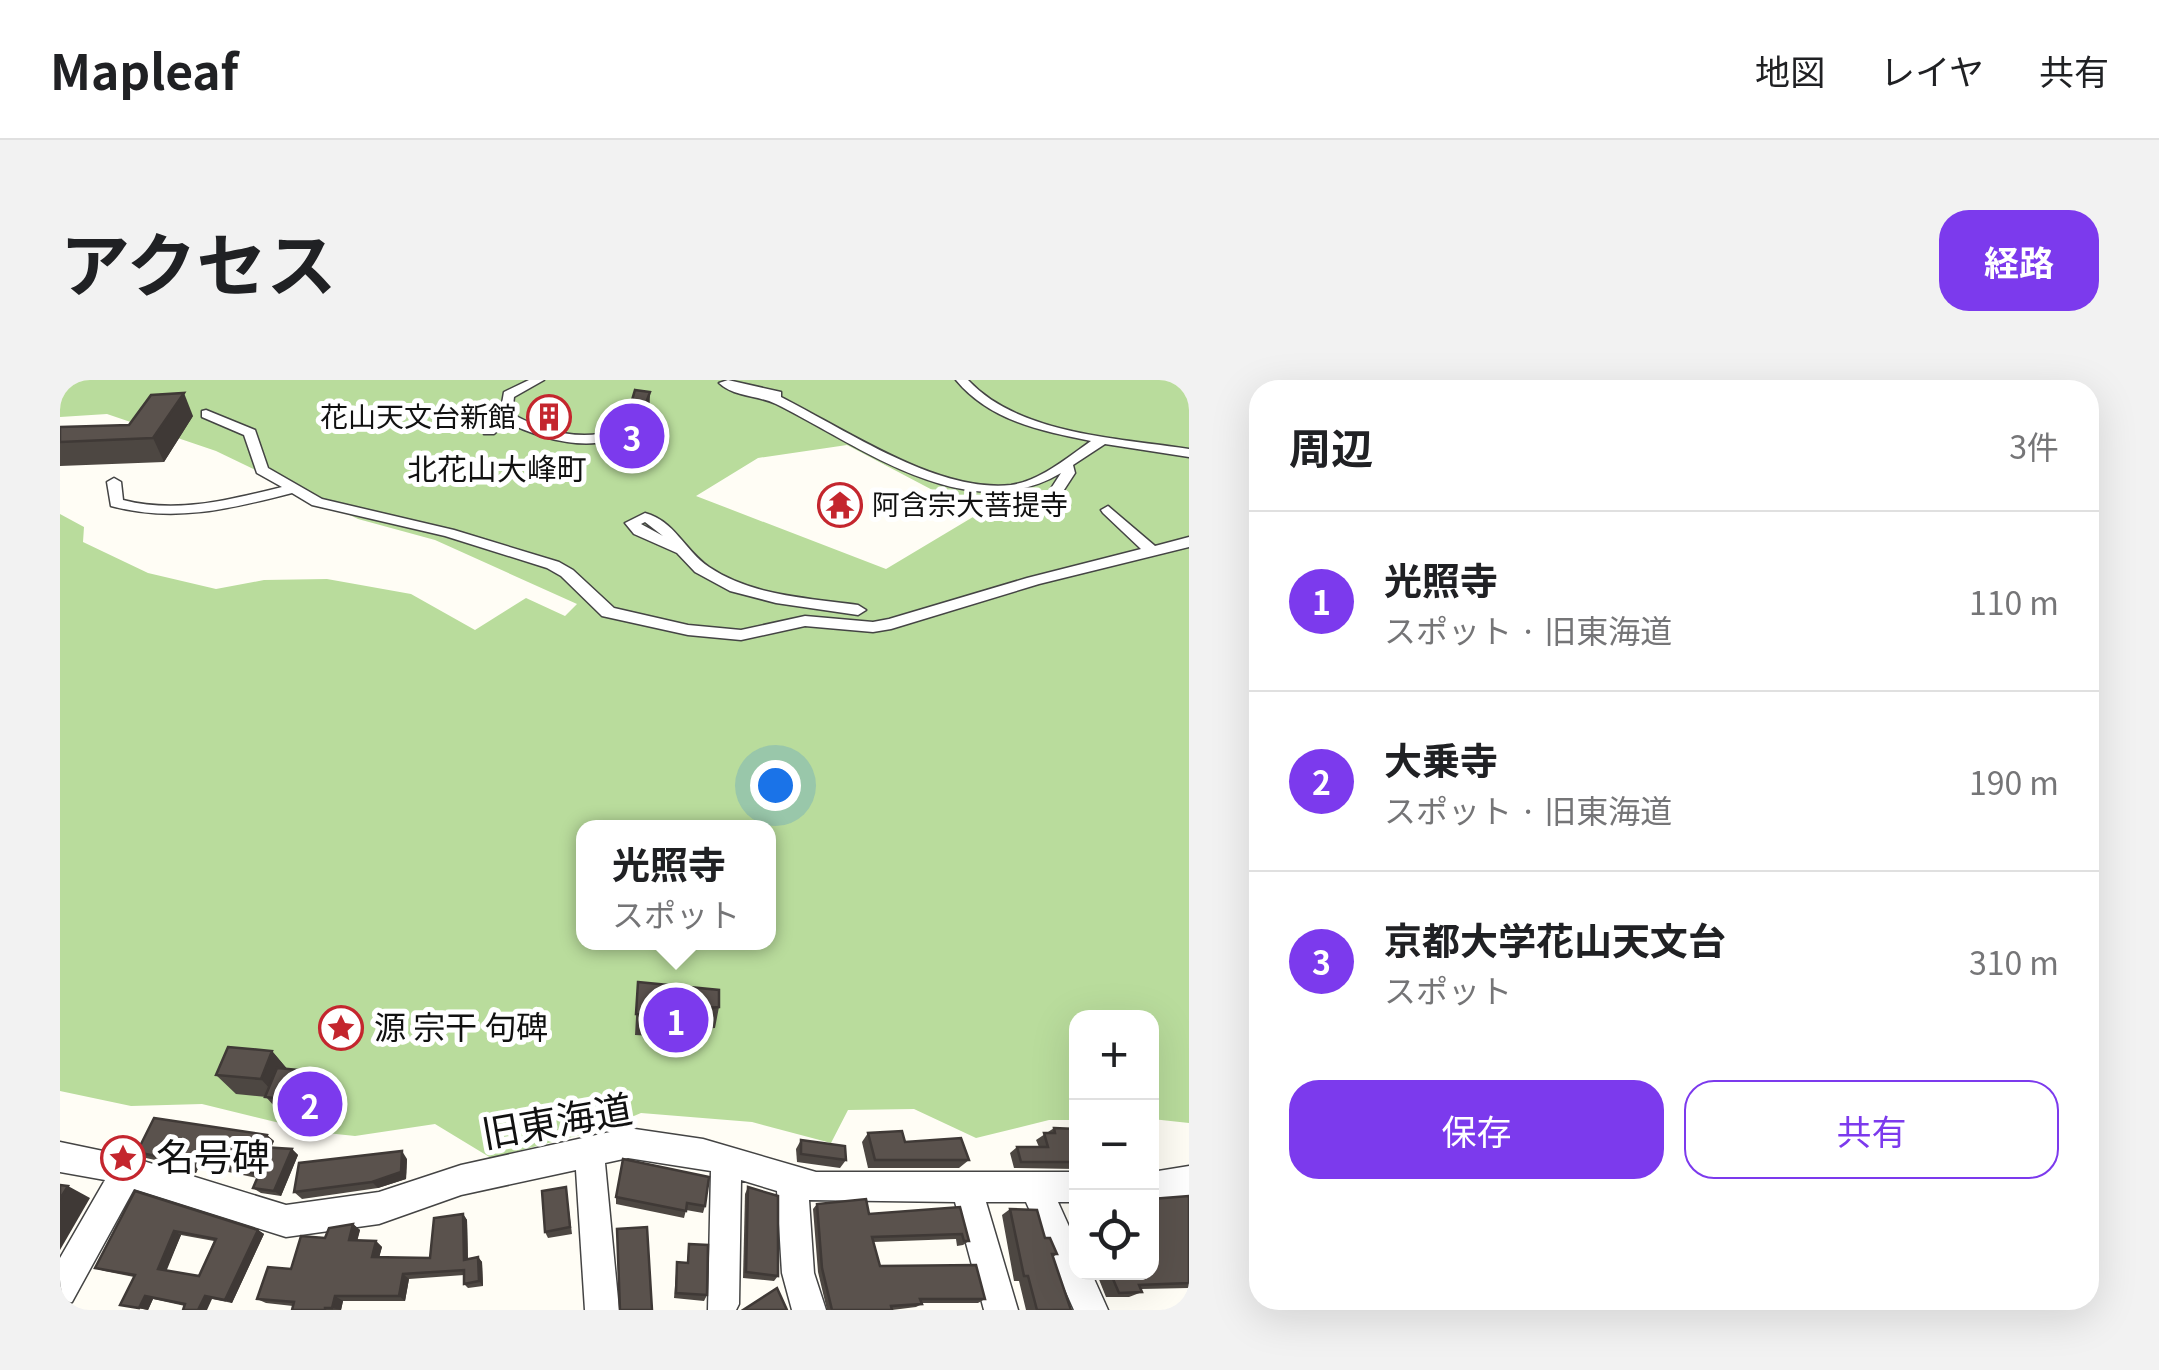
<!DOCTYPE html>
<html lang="ja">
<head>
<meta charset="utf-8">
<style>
  body { margin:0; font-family:Georgia,"Noto Sans JP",serif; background:#f2f2f2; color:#202124 }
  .controls { position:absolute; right:30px; bottom:30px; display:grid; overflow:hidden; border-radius:20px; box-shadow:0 10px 40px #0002 }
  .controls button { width:90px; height:90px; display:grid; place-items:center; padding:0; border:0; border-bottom:2px solid #e0e0e0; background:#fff; color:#202124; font:50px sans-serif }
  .you { position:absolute; left:715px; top:405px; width:35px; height:35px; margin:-25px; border:8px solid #fff; border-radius:50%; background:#1a73e8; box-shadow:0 0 0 15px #1a73e833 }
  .badge { display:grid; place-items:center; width:65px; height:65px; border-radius:50%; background:#7c3aed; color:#fff; font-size:32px; font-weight:700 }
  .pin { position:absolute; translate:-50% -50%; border:5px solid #fff; box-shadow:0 2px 10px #0006 }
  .popup { position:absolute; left:516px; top:440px; width:200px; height:130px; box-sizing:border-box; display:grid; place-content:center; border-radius:20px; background:#fff; filter:drop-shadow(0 2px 8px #0005); font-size:32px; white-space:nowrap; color:#757577 }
  .popup b { font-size:38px; color:#202124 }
  .popup::after { content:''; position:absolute; left:50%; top:100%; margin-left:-20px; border:20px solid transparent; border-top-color:#fff }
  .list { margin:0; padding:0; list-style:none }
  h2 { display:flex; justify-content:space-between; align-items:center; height:130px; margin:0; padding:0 40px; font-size:42px }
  h2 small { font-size:32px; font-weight:400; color:#757577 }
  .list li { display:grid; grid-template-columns:65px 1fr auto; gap:30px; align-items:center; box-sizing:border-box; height:180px; padding:0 40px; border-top:2px solid #e0e0e0 }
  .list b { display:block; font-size:38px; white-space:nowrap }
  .list p { margin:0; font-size:32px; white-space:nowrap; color:#757577 }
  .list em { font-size:32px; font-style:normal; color:#757577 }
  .actions { display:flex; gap:20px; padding:30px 40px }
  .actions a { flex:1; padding:22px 0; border:2px solid #7c3aed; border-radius:30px; text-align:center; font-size:35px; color:#7c3aed }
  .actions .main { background:#7c3aed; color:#fff }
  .icon { flex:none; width:55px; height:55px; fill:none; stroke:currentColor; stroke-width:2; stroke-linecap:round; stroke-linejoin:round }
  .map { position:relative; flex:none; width:1129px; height:930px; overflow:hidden; border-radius:30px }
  header { display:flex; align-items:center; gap:60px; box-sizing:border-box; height:140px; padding:0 50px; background:#fff; border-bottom:2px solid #e0e0e0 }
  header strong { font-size:48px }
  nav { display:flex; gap:55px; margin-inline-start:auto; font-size:35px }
  .intro { display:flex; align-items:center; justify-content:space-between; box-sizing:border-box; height:240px; padding:0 60px }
  h1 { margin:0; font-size:70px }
  .button { padding:25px 45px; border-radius:30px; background:#7c3aed; color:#fff; font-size:35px; font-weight:700 }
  main { display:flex; gap:60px; padding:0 60px }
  aside { flex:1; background:#fff; border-radius:30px; box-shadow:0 10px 40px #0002 }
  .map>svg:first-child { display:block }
</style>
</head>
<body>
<header>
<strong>Mapleaf</strong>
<nav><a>地図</a><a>レイヤ</a><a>共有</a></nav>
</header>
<div class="intro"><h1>アクセス</h1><a class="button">経路</a></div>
<main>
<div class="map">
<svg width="1129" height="930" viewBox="0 0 1129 930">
  <rect width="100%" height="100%" fill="#fffdf5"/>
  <path fill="#b9dc9c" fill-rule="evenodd" d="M 0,0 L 1129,0 L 1129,743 L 1092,739 L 1092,638 L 1016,638 L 1016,740 L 989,740 L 916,758 L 854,729 L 788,730 L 771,763 L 692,742 L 581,733 L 543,749 L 431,778 L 375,744 L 295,756 L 257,752 L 142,724 L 71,726 L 0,711 L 0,134 L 24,147 L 23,162 L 88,193 L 156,209 L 204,200 L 267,199 L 351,214 L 415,250 L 466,218 L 505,236 L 517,224 L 375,160 L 298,139 L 156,71 L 47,34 L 0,37 ZM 787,65 L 918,134 L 826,189 L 636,116 L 698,78 ZM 524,448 L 708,448 L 708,562 L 524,562 Z"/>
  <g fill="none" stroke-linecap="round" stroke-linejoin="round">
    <g stroke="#444" stroke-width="3">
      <g id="minor">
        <path d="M 469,0 L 484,0 L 454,17 L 452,34 C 483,51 521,62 555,50 L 553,40 L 559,36 L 565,40 L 568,52 C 535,75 480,59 447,42 L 434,54 L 424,54 L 424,48 L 440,35 L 444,12 Z"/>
        <path d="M 668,0 L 721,12 L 721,17 C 785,49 877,113 951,105 C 980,101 1008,77 1031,61 C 981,51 930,41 896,0 L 908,0 C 959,55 1060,58 1129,69 L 1129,77 L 1045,64 L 1013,85 L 1015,93 L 1002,113 L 990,110 L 1001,93 C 906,149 801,66 716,24 C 697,15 674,17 659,3 Z"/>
        <path d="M 146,30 L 195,50 L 208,88 L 262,119 L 394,150 L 499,182 L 513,190 L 554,228 L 628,245 L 681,250 L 745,236 L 813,242 L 829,239 L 967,198 L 1081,169 L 1043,133 L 1041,130 L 1048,126 L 1095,166 L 1129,157 L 1129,167 L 979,204 L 831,249 L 813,252 L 745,246 L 681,260 L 628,255 L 542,236 L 501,196 L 487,188 L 385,156 L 252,125 L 232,113 C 170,129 114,143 51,126 L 47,102 L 54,98 L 61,102 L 63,120 C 117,134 169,120 222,107 L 197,93 L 184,55 L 142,37 L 142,31 Z"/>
        <path d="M 585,133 C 615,141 624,170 649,187 C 692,216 748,218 798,225 L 806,230 L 798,235 L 716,223 L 670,211 L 635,192 L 617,173 L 574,154 L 565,143 ZM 585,142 L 603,156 L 581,144 Z"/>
        <polygon points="568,748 643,759 756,792 1016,792 1016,822 998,822 1016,862 1016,892 1031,892 1048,930 1014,930 966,822 926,822 958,930 924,930 895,822 749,820 754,893 766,930 732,930 722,893 717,811 681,800 679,924 676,930 648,930 651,791 568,778 545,783 559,930 525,930 516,790 401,815 319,844 226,857 74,809 12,922 0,926 0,878 45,800 0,792 0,762 67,776 226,825 319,812 401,785"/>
        <polygon points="1129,786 1129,816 1092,822 1092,792"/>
      </g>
    </g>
    <use href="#minor" fill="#fff" fill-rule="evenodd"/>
  </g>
  <g fill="#4d4742" fill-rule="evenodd">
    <polygon points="133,36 104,82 0,86 0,47 69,45"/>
    <polygon points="578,602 659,627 655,648 632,650 631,658 575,655"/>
    <polygon points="212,671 227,689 277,712 267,740 223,736 206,717 176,714 156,695"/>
    <polygon points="994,748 1016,749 1016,789 954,788 950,773 957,767 979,767 976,760"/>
    <polygon points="808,753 845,762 909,780 899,788 808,788 802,762"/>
    <polygon points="207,755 214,761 211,767 232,769 238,775 221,816 201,813 193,808 197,798 139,786 136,793 121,789 113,784 86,778 77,772"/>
    <polygon points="741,760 786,780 780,788 737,782 736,769"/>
    <polygon points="347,779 346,799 318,808 242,819 234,812"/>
    <polygon points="563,779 645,826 643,833 626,830 624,838 556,824 556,817"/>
    <polygon points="506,807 512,854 488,858 485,852"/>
    <polygon points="688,807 718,896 714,901 683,898 685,814"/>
    <path d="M 75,811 L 198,850 L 204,854 L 172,923 L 152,919 L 125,926 L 93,919 L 88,930 L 60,925 L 74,897 L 44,891 L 35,888 ZM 121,855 L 154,861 L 139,896 L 106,890 Z"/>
    <polygon points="1129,816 1129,908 1081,909 1082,912 1069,917 1046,917 1036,892 1092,892"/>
    <polygon points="757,824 809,834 900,827 909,861 903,865 897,866 896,859 813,862 820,886 925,919 918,923 861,923 862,924 856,927 832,930 767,930 758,892 753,829"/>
    <polygon points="1016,826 1016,846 1010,830"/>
    <polygon points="950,829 985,858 997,874 993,877 1011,930 966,930 959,901 954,901 942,835"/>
    <polygon points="403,834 407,840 408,879 418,877 422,882 423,906 408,908 404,904 404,895 349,899 345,921 283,921 281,930 232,930 233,926 206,923 197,919 265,858 293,844 300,850 297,860 316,861 322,867 319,877 370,878"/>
    <polygon points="629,864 647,915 644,921 614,918 617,882 627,883"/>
  </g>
  <g fill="#3f3936">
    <polygon points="590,12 589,46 585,57 547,78 547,44"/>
    <polygon points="124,13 133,36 104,82 93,58"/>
    <polygon points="212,671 229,691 219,719 201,699"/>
    <polygon points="262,692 277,712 267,740 251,722"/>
    <polygon points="207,755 214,761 209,773 202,767"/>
    <polygon points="232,769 238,775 221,816 214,811"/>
    <polygon points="342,771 347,779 346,799 318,808 312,802"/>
    <polygon points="131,781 139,786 136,793 128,788"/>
    <polygon points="8,806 30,818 0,870 0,819"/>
    <polygon points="403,834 407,840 408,885 404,880"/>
    <polygon points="293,844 300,850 296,866 289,860"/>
    <polygon points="198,850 204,854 172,923 165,920"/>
    <polygon points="114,851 121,855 106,892 98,889"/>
    <polygon points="316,861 322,867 318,882 312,877"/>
    <polygon points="418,877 422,882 423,906 419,901"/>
    <polygon points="343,894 349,899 345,921 339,916"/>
    <polygon points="85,916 93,919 88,930 79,928"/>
    <polygon points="145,916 152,919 147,930 138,930"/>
    <polygon points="275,916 283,921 281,930 272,928"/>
  </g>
  <g fill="#5a524d" stroke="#3f3936" stroke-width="2.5" fill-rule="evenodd">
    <polygon points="575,10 590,12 586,23 547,44 572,20"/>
    <polygon points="124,13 93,58 0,62 0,47 69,45 91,15"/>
    <polygon points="578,602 659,610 659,627 634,629 634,636 576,634"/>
    <polygon points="168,667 212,671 201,699 156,695"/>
    <polygon points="217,688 262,692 251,722 205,717"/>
    <polygon points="94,738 207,755 202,767 232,769 214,811 193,808 199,794 131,781 128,788 112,783 114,780 77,772"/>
    <polygon points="994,748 1016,749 1016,782 961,782 957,767 988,767 984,753 995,753"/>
    <polygon points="842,751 845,762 901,758 909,780 815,780 808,753"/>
    <polygon points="741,760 785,766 786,780 741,774"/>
    <polygon points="342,771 341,792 312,802 234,812 239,783"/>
    <polygon points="563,779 649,797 645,826 627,823 626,831 556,817"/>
    <polygon points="0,805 8,806 0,819"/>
    <polygon points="506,807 510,847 485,852 482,811"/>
    <polygon points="688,807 718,816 718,896 686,892"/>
    <path d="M 75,811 L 198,850 L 165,920 L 145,916 L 138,930 L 123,930 L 125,924 L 85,916 L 79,928 L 60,925 L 75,895 L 35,888 ZM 114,851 L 156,859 L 139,896 L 98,889 Z"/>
    <polygon points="1129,816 1129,903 1079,905 1082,912 1059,913 1050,892 1092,892 1092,819"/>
    <polygon points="806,819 809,834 900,827 909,861 904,861 902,854 812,857 820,886 916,885 925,919 860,919 862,924 831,926 832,930 772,930 762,888 757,824"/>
    <polygon points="950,829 977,830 985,858 990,858 997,874 992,874 1011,930 977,930 968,896 964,896"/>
    <polygon points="403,834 404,880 418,877 419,901 404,904 404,890 343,894 339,916 275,916 272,928 265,928 265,930 232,930 234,922 197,919 208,887 231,889 241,856 265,858 269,848 293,844 289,860 316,861 312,877 370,878 374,838"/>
    <polygon points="587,847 592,930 560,930 557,849"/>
    <polygon points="629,864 648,865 647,915 616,913 617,882 628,883"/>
    <polygon points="717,908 727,930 683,930"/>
  </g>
  <defs>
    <g id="building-ring" transform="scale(2.25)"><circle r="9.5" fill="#fff" stroke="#c4262e" stroke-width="1.5"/><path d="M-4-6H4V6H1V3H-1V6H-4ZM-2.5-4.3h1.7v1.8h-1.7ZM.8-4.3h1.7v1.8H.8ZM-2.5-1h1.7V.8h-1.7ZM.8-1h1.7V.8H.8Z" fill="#c4262e"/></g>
    <g id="temple-ring" transform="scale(2.25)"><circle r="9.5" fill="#fff" stroke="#c4262e" stroke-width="1.5"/><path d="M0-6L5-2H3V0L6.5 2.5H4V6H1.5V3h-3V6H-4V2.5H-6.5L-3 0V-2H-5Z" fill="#c4262e"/></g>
    <g id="sight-ring" transform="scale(2.25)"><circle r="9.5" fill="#fff" stroke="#c4262e" stroke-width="1.5"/><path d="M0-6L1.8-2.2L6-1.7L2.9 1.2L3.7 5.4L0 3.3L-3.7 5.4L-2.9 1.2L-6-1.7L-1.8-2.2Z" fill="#c4262e"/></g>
  </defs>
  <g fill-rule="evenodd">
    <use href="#building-ring" x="489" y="37"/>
    <use href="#temple-ring" x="780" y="125"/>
    <use href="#sight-ring" x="281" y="648"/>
    <use href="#sight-ring" x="63" y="778"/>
  </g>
  <g text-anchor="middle" stroke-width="10" stroke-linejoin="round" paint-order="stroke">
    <g font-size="28" fill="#111" stroke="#fff" text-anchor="end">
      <text x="456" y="47">花山天文台新館</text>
      <text x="812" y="135" text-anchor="start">阿含宗大菩提寺</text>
    </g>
    <g font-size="30" fill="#111" stroke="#fff">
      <text x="437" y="100">北花山大峰町</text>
    </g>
    <g font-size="32" fill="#111" stroke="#fff" text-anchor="start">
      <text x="314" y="659">源 宗干 句碑</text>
    </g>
    <g font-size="38" fill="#111" stroke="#fff">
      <text transform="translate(497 742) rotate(-10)" y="13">旧東海道</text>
    </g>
    <g font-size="38" fill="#111" stroke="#fff" text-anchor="start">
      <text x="96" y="791">名号碑</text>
    </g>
  </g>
</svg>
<div class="controls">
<button>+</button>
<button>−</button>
<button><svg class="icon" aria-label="locate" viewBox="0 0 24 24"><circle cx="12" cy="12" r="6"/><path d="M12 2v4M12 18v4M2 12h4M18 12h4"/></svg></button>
</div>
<div class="you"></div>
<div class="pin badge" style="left:616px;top:640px">1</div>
<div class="popup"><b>光照寺</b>スポット</div>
<div class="pin badge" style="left:250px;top:724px">2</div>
<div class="pin badge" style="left:572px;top:56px">3</div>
</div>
<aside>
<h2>周辺<small>3件</small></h2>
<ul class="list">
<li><span class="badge">1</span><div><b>光照寺</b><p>スポット · 旧東海道</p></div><em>110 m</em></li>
<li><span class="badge">2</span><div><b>大乗寺</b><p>スポット · 旧東海道</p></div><em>190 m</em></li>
<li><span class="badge">3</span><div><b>京都大学花山天文台</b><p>スポット</p></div><em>310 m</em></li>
</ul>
<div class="actions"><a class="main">保存</a><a>共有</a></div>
</aside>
</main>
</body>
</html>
